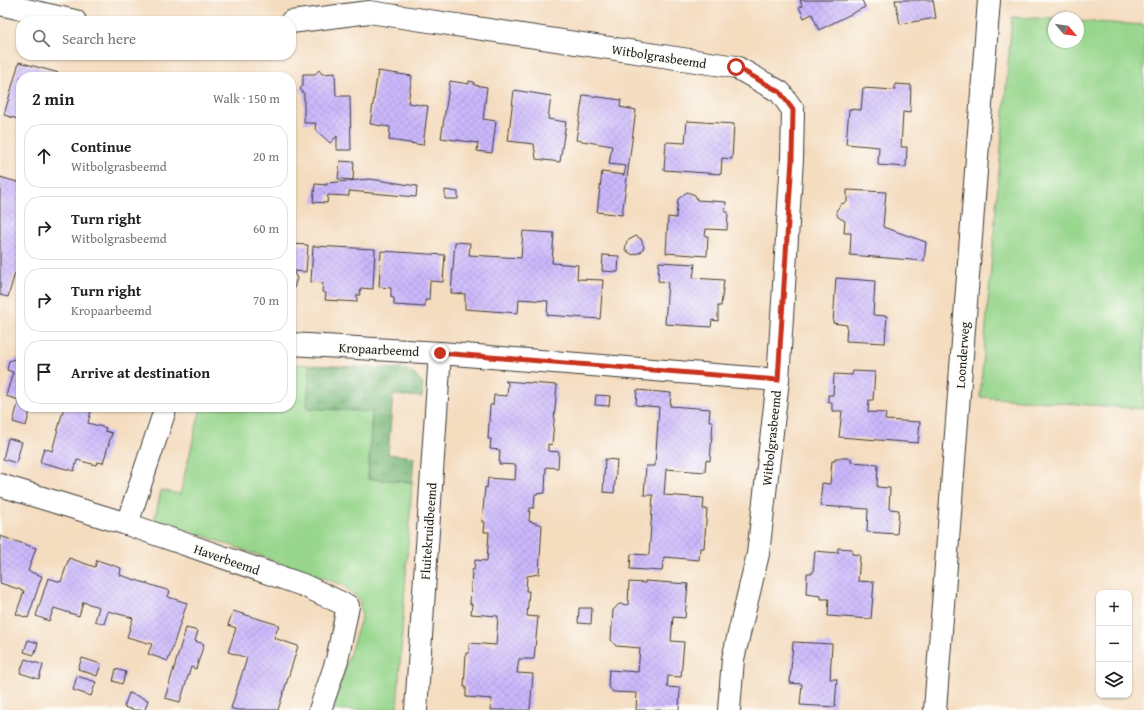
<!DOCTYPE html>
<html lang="en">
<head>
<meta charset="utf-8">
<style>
  body { margin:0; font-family:"Gentium Book Plus",serif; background:#f6f6f6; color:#202124 }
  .controls { position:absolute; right:12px; bottom:12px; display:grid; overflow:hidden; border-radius:8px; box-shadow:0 1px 3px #0004 }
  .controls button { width:36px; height:36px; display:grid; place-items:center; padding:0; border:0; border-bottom:1px solid #e0e0e0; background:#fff; color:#202124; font:20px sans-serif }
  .compass { position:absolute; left:1048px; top:12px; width:36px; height:36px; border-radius:50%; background:#fff; box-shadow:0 1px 3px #0004; rotate:119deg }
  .stop { position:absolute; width:12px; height:12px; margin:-9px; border:3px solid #c8321e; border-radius:50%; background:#fff }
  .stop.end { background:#c8321e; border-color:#fff; box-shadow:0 1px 4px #0008 }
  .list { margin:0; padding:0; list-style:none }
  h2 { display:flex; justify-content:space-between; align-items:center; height:52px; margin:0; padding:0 16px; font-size:17px }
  h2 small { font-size:13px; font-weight:400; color:#757577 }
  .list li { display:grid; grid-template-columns:26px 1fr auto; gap:12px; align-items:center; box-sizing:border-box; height:64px; margin:0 8px 8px; padding:0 8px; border:1px solid #e0e0e0; border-radius:16px }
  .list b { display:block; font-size:15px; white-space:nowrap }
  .list p { margin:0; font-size:13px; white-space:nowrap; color:#757577 }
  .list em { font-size:13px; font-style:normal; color:#757577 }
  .icon { flex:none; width:22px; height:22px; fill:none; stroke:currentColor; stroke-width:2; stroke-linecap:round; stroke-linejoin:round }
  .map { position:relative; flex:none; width:1144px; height:710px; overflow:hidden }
  .search { position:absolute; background:#fff; box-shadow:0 1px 3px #0004; left:16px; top:16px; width:280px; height:44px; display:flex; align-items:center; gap:10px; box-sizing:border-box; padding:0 14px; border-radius:16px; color:#757577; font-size:15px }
  .panel { position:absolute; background:#fff; box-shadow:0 1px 3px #0004; left:16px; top:72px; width:280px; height:340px; border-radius:16px }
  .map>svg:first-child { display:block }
</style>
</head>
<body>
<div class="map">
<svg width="1144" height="710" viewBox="0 0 1144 710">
  <defs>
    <pattern id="forest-crowns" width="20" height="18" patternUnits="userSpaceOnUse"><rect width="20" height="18" fill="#79b778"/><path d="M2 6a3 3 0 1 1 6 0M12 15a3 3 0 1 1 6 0" fill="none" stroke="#629462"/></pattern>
    <pattern id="building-cross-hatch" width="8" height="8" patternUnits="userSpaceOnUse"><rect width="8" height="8" fill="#cbb7fc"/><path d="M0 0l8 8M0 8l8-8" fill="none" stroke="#ae9dd7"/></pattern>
  </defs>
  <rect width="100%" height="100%" fill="#fdfcf7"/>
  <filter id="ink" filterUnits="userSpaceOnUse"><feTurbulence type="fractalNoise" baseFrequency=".025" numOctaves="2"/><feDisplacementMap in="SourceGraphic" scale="8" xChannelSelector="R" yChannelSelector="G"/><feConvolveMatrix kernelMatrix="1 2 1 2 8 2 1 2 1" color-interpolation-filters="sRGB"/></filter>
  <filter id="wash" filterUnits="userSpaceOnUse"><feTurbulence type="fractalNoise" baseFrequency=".012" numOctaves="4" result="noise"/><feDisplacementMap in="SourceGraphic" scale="16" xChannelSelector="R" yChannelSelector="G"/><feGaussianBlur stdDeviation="0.9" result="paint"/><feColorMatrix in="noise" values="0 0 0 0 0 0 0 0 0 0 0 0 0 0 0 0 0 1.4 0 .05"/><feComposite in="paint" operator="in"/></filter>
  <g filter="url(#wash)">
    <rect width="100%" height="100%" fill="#f4dcbf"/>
    <g fill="#97d68c" stroke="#5a7954">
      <polygon points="1012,17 1054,19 1054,42 1078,42 1078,21 1144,25 1144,409 980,397"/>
      <polygon points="291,364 310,365 307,408 372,411 368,479 412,482 397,710 332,710 362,615 359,599 343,585 187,530 171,532 153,528 161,490 180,494 201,407 291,407"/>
    </g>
    <polygon fill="url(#forest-crowns)" stroke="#4a6a4a" points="310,365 405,369 414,374 423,384 422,397 393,395 388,454 414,457 412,482 368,479 372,412 307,408"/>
    <g id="blocks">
      <g fill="url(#building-cross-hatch)">
        <polygon points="800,0 862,0 865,7 819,30 812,14 804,18 799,7 802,6"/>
        <polygon points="895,0 933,0 936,18 900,24"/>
        <polygon points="19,62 59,73 57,77 21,77 21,120 4,115"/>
        <polygon points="319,70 322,74 335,73 336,96 350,96 351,150 337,150 337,136 330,143 315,129 316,123 304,123 304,94 300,89 303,85 303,74 315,74"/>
        <polygon points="378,71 412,76 408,103 428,106 423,145 389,140 390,127 370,124"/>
        <polygon points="450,81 469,84 469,81 474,82 474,85 487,87 483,119 496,121 492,153 477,151 478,143 441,138"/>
        <polygon points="895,84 911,85 910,113 903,112 901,147 907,147 906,167 878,165 879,147 846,144 849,109 861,110 863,88 895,90"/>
        <polygon points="514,90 551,96 548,119 566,122 560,162 536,159 534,144 508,141"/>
        <polygon points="583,95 621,100 620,107 636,110 622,215 597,212 602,172 624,175 626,166 609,164 612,146 576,140"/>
        <polygon points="687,121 734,124 732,159 722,158 721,174 664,170 666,142 685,143"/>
        <polygon points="340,161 354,162 353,180 338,179"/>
        <polygon points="0,177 21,183 21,261 17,274 15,273 8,297 0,295"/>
        <polygon points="370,179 417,186 416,197 349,191 349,196 328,195 327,203 313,202 315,184 327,185 327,183"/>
        <polygon points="445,190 458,192 458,199 445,199"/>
        <polygon points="847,190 886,192 883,227 926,242 924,261 850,255 851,233 844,233 845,221 838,217 836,211 841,204 847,202"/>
        <polygon points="687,192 695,195 697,200 726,202 725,212 728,212 727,230 706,229 705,236 708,236 707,256 666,253 668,217 676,218 678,199"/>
        <polygon points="523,231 554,233 552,263 578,265 577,279 603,280 600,319 547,315 548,301 533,300 519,299 518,313 465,309 465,294 451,293 455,242 470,243 469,255 521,258"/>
        <polygon points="636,236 641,239 644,247 641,252 633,255 625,250 627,241"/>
        <polygon points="291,244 308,245 306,272 293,271 297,278 294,288 291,288"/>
        <polygon points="313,246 375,249 373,289 361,288 360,295 357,295 357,302 325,300 326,293 322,292 323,283 311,282"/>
        <polygon points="381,251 445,255 443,282 430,281 429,300 425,300 425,307 394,305 394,298 391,297 391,288 379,287"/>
        <polygon points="603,255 619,256 618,272 602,271"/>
        <polygon points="659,262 695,264 693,278 724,280 721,306 718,306 718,321 712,320 711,327 665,324 668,282 658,281"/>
        <polygon points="836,278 875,281 873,315 887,316 885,343 846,341 847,325 833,323"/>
        <polygon points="18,358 21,359 18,374 21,374 21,407 31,407 26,426 13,422 19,400 6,396 13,372 7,370 9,361"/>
        <polygon points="853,371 875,372 873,400 869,400 868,412 886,413 885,420 920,422 918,443 839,437 842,411 832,411 832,402 828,402 828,395 833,395 834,374 852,375"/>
        <polygon points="505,381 557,385 552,445 548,444 548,451 559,452 558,468 546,467 545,493 535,494 534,508 530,508 529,521 542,525 539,574 527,576 526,591 529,591 527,616 538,617 534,659 519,659 517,673 533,674 530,710 491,710 492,699 466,697 466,687 464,687 466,653 469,653 469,643 496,645 498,616 471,614 472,604 470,604 472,570 474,570 475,560 487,561 489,532 484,532 485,522 482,522 485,487 487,488 488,478 515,480 516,465 499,464 500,450 490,449 491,439 488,439 490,405 493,405 494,395 507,396 508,383"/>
        <polygon points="637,390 671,393 670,406 710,409 709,421 713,421 710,461 706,460 705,472 666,469 664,495 704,498 703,509 707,509 704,548 700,548 699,560 664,557 662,571 630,569 631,554 649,555 653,495 644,495 646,466 655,466 659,407 636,405"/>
        <polygon points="596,395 610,396 609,406 595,405"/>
        <polygon points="64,407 77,407 91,411 88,423 106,428 105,431 112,433 103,463 97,462 96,465 77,460 74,471 40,462 44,448 52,451"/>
        <polygon points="8,438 22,442 16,463 3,459"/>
        <polygon points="835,458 851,458 851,462 878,464 877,487 890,488 889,509 899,510 897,534 867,532 868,509 820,506 822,483 830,484 832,461 835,461"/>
        <polygon points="605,459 617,460 614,493 603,492"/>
        <polygon points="0,536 36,548 28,571 42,576 28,618 16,614 24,591 0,583"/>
        <polygon points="838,548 852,549 852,554 860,555 858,581 874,582 871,619 828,616 829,599 821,599 821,596 806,594 807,573 813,573 815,551 838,553"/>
        <polygon points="69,558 95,567 97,560 121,568 120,575 170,591 168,597 187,603 168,661 148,654 152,644 127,637 133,618 108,611 104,624 95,621 99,607 83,602 79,616 54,608 49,621 36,616 48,578 61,582"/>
        <polygon points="645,581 688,584 685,618 673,617 671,641 684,642 681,677 668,676 667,687 680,688 679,710 636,710 637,693 613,692 608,686 609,670 638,672 640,648 616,646 611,640 613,610 619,604 628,605 629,582 645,583"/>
        <polygon points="579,608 592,608 591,624 578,623"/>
        <polygon points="233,611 279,625 274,638 298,646 278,710 236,710 231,708 247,658 228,652 236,628 228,625"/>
        <polygon points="186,628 198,631 195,641 204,644 196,669 191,667 180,702 165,698"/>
        <polygon points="28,640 38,643 34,655 24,652"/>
        <polygon points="793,642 832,644 830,679 837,679 835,707 800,705 802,684 790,683"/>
        <polygon points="82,658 101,664 97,676 78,669"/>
        <polygon points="25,659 43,665 39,679 20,673"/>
        <polygon points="116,669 126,672 122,684 113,681"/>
        <polygon points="77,676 96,682 91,696 73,690"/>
        <polygon points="129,693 148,700 145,710 133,710 124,707"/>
      </g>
    </g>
  </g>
  <g filter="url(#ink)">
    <use href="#blocks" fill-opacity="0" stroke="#3c3934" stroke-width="1"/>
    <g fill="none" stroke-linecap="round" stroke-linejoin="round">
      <g stroke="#3c3934" stroke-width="24">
        <g id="minor">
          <polyline points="0,4 75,21"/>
          <polyline points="291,22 369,12 736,67 780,92 793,110 792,159 778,380 758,554 733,659 729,710"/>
          <polyline points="291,344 440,353 778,380"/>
          <polyline points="0,485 127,524 303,585 348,606 337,660 320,710"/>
          <polyline points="127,524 166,407"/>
          <polyline points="416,710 440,353"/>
          <polyline points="935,710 989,0"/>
        </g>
      </g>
      <use href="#minor" stroke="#fff" stroke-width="22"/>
    </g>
  </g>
  <g fill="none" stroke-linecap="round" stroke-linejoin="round" filter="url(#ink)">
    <polyline stroke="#c8321e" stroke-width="5" points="440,353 778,380 792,159 793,110 780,92 736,67"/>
  </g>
  <g text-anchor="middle" stroke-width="4" stroke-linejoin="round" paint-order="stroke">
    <g font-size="13" fill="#1c1c1c" stroke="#fdfcf7">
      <text transform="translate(659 56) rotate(9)" y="5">Witbolgrasbeemd</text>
      <text transform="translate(379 349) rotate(3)" y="5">Kropaarbeemd</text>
      <text transform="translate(962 355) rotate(-86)" y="5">Loonderweg</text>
      <text transform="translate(771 438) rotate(-84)" y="5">Witbolgrasbeemd</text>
      <text transform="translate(428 531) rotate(-86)" y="5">Fluitekruidbeemd</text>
      <text transform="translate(227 559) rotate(19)" y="5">Haverbeemd</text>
    </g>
  </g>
</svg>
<div class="controls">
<button>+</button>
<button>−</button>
<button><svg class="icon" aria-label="layers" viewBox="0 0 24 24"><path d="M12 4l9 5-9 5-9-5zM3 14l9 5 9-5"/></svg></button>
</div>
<svg class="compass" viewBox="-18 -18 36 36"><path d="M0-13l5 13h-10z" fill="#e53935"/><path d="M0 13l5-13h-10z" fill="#757577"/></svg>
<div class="stop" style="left:736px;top:67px"></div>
<div class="stop end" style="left:440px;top:353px"></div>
<div class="search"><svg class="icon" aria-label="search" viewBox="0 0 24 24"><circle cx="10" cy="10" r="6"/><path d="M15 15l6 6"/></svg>Search here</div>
<section class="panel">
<h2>2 min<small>Walk · 150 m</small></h2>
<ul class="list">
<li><svg class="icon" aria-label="ahead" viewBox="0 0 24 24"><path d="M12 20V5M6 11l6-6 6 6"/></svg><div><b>Continue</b><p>Witbolgrasbeemd</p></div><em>20 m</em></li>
<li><svg class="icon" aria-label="right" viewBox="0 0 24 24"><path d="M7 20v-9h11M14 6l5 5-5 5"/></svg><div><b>Turn right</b><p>Witbolgrasbeemd</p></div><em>60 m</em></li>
<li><svg class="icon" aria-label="right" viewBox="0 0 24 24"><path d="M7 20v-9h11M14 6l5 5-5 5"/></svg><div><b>Turn right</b><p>Kropaarbeemd</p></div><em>70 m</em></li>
<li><svg class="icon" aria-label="arrive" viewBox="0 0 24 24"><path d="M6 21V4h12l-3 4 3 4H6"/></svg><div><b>Arrive at destination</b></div></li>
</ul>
</section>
</div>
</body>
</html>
